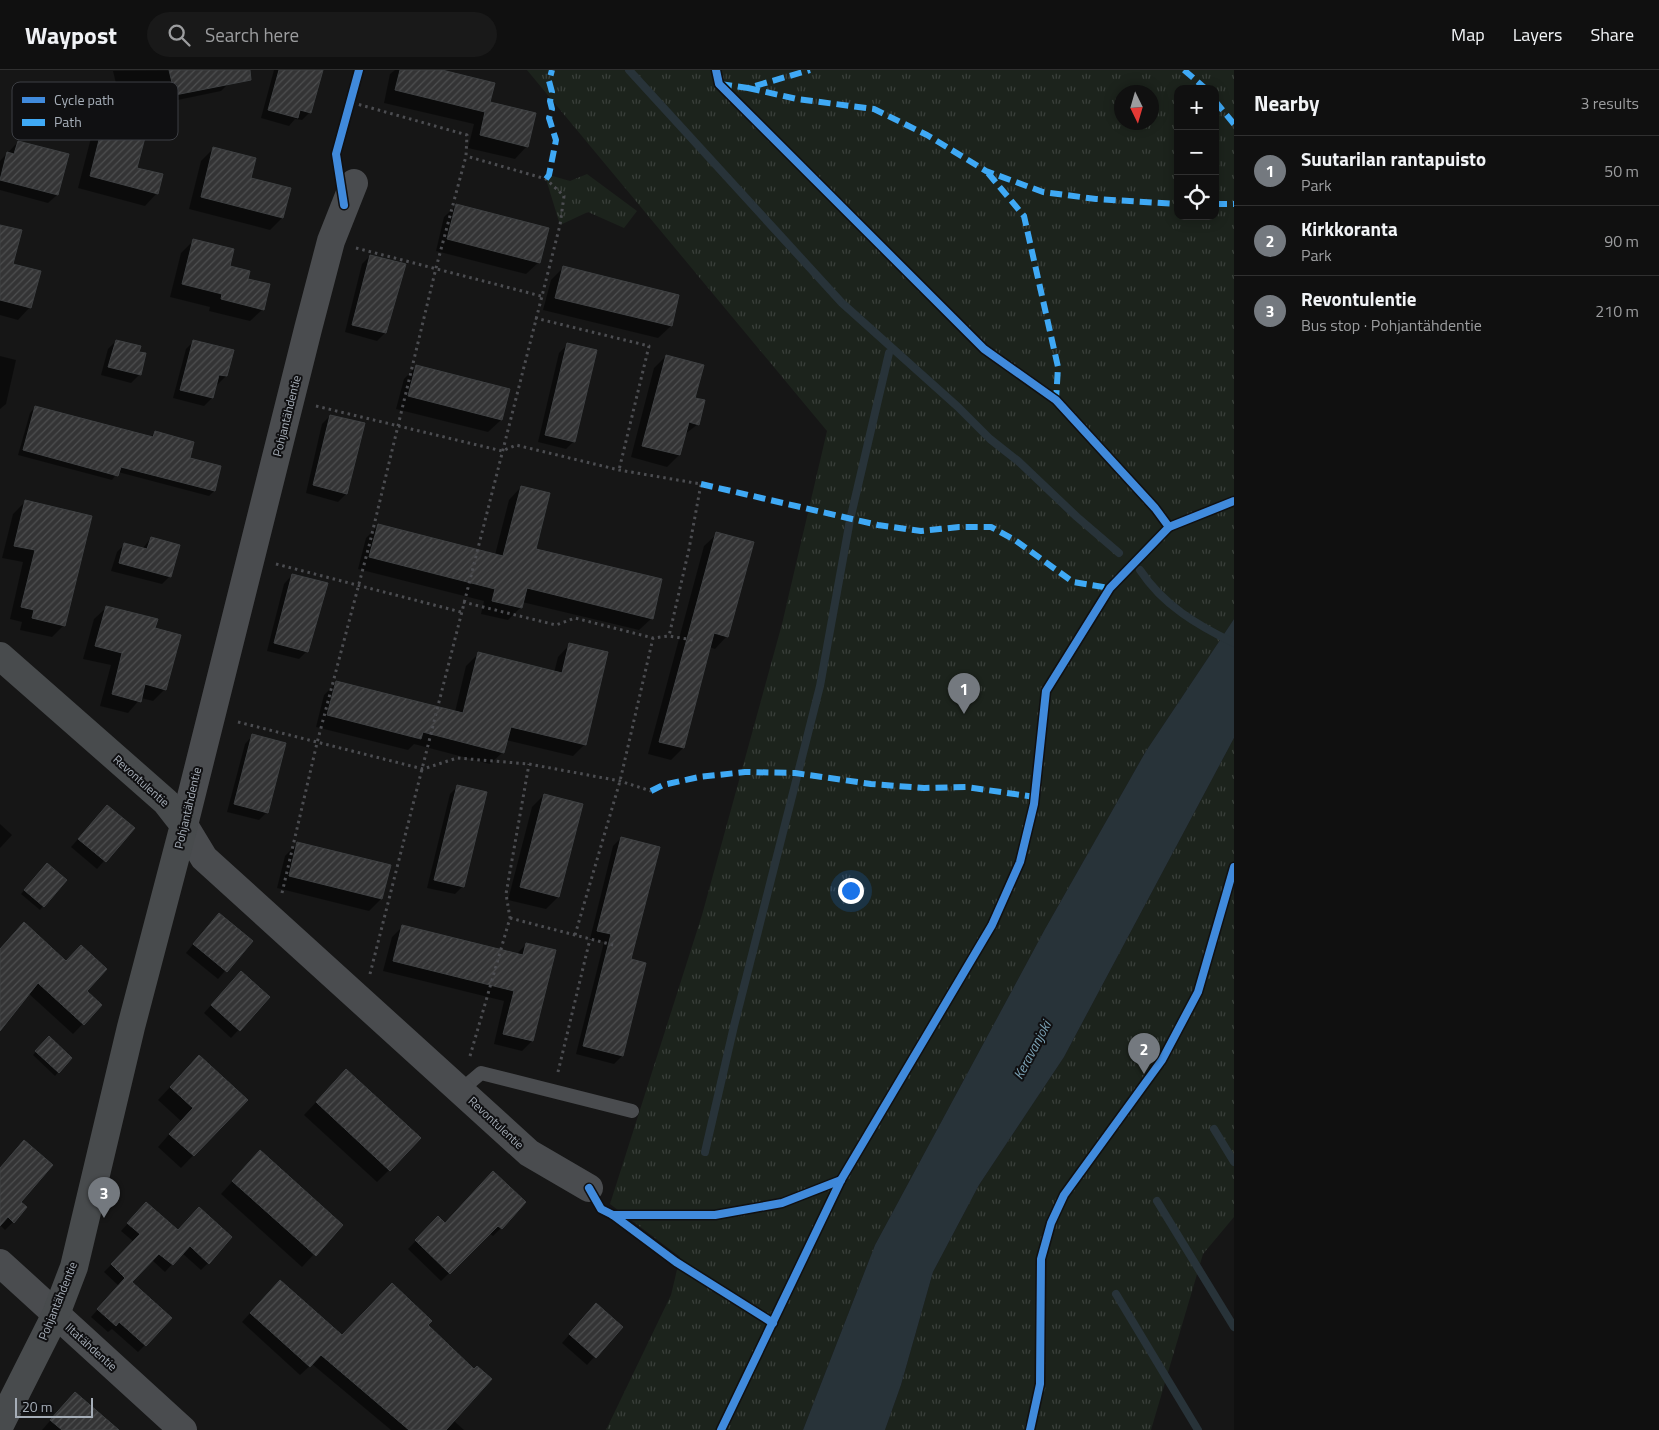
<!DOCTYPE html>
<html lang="en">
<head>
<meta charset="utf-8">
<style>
  body { margin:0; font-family:"Titillium Web",sans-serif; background:#191919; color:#f1f3f6 }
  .controls { position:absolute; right:15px; top:15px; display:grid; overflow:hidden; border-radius:10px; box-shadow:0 2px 12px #0003 }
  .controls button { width:45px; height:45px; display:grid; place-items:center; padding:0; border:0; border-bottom:1px solid #303030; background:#101010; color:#f1f3f6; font:25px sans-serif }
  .compass { position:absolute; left:1114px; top:15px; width:45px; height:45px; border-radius:50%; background:#101010; box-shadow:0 2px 12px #0003; rotate:175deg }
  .scale { position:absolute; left:15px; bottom:12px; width:78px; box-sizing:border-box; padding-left:5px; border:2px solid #a6aeb8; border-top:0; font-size:14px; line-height:18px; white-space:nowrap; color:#a6aeb8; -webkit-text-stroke:4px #101012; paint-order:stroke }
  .you { position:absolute; left:850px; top:820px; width:18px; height:18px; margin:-12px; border:4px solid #fff; border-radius:50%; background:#1a73e8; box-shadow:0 0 0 8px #1a73e833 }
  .badge { display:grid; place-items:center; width:32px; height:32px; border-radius:50%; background:#74797f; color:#fff; font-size:16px; font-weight:700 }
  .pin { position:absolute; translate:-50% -41px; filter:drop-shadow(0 1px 2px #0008) }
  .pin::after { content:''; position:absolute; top:26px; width:18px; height:15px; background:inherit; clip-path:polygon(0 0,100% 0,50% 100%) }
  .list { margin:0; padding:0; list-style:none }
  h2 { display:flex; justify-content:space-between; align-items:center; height:65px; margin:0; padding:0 20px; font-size:21px }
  h2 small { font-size:16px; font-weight:400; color:#9c9d9f }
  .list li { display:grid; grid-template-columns:32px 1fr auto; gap:15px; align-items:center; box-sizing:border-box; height:70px; padding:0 20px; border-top:1px solid #303030 }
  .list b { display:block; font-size:19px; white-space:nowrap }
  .list p { margin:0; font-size:16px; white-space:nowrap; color:#9c9d9f }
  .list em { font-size:16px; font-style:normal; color:#9c9d9f }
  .icon { flex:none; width:28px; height:28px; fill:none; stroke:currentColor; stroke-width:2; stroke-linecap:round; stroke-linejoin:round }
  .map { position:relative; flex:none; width:1234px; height:1360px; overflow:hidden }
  header { display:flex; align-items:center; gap:30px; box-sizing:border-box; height:70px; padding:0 25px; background:#101010; border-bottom:1px solid #303030 }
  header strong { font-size:24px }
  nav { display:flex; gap:28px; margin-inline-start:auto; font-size:18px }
  .search { width:350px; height:45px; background:#191919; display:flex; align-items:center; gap:12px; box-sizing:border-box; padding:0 18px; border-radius:28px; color:#9c9d9f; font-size:19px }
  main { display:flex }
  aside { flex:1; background:#101010 }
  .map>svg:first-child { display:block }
</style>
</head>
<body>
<header>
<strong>Waypost</strong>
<div class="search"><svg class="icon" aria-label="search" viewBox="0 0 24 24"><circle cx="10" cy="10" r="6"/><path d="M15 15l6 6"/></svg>Search here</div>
<nav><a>Map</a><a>Layers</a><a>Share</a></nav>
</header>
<main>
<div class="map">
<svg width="1234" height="1360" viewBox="0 0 1234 1360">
  <defs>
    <pattern id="park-tufts" width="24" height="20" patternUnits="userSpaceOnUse" patternTransform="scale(1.25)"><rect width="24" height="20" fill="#1c231c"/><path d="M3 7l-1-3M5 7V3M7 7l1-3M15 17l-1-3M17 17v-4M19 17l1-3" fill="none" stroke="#3a403b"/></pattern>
    <pattern id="building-hatch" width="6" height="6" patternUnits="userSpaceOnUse" patternTransform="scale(1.25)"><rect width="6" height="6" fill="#343435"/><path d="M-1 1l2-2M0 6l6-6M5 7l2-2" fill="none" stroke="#4e4f50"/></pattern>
  </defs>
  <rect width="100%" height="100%" fill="#161616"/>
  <g fill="url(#park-tufts)" fill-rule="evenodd">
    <path d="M 527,0 L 1234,0 L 1234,549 L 1146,681 L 1045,859 L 875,1175 L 803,1360 L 606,1360 L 671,1225 L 680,1187 L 610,1134 L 702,845 L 782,554 L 827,361 ZM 1178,19 L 1215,19 L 1215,146 L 1178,146 ZM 1122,22 L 1152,22 L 1152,52 L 1122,52 Z"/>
    <polygon points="587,104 637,141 624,158 588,142 560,155 546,109 549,105 570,111"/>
    <polygon points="1234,668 1234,1147 1203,1184 1151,1360 885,1360 901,1315 933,1202 979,1115 1064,987"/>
  </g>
  <polygon fill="#283339" points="1234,549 1234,668 1064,987 979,1115 933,1202 901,1315 885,1360 803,1360 875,1175 1045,859 1146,681"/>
  <g fill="#0007">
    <polygon points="225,0 228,14 221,21 168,32 165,17 119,26 113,1"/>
    <polygon points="274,0 322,0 310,42 302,50 295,49 289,56 261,48"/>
    <polygon points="395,0 436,0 489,33 527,76 515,89 468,78 474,54 384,33 390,4"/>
    <polygon points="106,47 135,98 157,123 145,136 78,118 93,60"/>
    <polygon points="18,72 67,85 57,125 48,133 0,120 0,91"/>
    <polygon points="214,78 250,108 282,148 270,160 189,139 201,91"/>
    <polygon points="457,135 539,192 526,204 436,181 444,147"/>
    <polygon points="0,156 12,195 30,237 18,250 0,245"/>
    <polygon points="194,170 247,210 263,239 250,251 209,241 210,237 170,227 181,183"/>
    <polygon points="370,186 385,263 377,271 345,262 362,194"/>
    <polygon points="563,198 671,256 658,268 543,240 551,210"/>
    <polygon points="116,271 145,284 139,305 131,313 101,305 108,279"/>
    <polygon points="194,271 226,306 218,314 215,313 212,328 204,336 173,328 186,279"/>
    <polygon points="567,275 574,371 566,379 538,372 559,283"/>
    <polygon points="0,286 16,290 6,334 0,339"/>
    <polygon points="666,286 694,329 698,354 684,365 679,385 667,397 631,387 654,298"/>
    <polygon points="416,297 508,320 501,350 488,362 396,339 404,309"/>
    <polygon points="35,337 150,368 155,363 188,389 214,421 209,426 118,402 112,410 18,385 30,343"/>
    <polygon points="330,346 346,424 338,432 306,423 322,354"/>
    <polygon points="521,417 535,479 652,548 639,560 522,532 520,538 508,550 481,544 484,531 358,499 366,468 378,456 495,485 509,430"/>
    <polygon points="25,432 64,555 52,567 20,560 22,552 10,549 23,492 2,488 13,444"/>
    <polygon points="717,464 727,566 715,579 709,577 683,678 671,690 648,684 704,476"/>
    <polygon points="151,468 170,506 162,514 111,501 117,482 125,474 142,479"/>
    <polygon points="292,505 307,581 299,589 267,581 284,514"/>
    <polygon points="107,537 154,559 165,619 153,631 141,628 128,643 100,636 111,595 83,589 94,549"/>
    <polygon points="570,574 585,674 573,686 506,670 503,682 490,694 414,674 408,680 316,657 324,625 336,613 455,642 466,596 479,583 554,603 558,587"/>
    <polygon points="253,665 267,742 259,750 227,742 245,674"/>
    <polygon points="458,716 463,816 455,824 427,818 450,724"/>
    <polygon points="544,725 581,735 558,827 546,839 508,830 532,737"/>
    <polygon points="99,745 133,758 97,799 71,777"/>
    <polygon points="0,754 12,765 0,778"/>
    <polygon points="621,768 630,890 622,986 614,994 576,984 604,872 590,869 613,776"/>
    <polygon points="297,774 381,829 369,841 277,818 285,786"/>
    <polygon points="43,798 43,836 40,840 21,824"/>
    <polygon points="211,852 251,871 218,909 186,883"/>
    <polygon points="402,857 516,885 526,874 554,881 532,971 522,981 494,974 504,931 383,901 392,867"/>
    <polygon points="0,880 85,921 100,936 73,964 28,923 0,958"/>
    <polygon points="233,911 269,927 231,968 204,943"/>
    <polygon points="49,968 70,988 55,1006 33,985"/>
    <polygon points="187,999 247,1030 181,1098 158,1077 181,1051 158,1030"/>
    <polygon points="334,1013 389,1100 377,1112 304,1045"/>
    <polygon points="24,1071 19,1132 13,1152 5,1160 0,1155 0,1098"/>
    <polygon points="248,1094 341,1155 302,1197 221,1124"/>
    <polygon points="485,1111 501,1158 493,1166 489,1163 441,1211 408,1179 438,1148 445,1154"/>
    <polygon points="146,1134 208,1193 201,1200 182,1183 165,1202 152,1190 130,1212 145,1275 138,1282 112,1259 108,1262 91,1247 119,1216 104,1202 134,1172 121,1161"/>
    <polygon points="271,1220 342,1267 426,1255 453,1350 464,1360 391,1360 312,1294 300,1305 242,1252"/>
    <polygon points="588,1243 621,1257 587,1295 562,1273"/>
    <polygon points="63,1336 117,1360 42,1360"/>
  </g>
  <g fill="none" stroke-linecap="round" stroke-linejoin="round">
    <g stroke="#283339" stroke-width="8">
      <polyline points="629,0 842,233 958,337 990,369 1018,391 1077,447 1119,483"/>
      <path d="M 1140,500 C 1163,535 1197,555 1234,573"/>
      <polyline points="1214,1059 1234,1092"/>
      <polyline points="705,1082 734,956 820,616 850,450 889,283"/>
      <polyline points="1157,1131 1234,1257"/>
      <polyline points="1116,1224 1198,1360"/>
    </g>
  </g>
  <g fill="url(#building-hatch)" stroke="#3e4042">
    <polygon points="169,0 250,0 251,10 175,25"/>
    <polygon points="279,0 323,0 311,43 300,40 298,48 268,40"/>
    <polygon points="400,0 442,0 495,13 490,32 536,43 528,77 480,65 485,42 395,20"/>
    <polygon points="105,46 148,56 137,98 163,104 158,124 90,106"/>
    <polygon points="18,71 69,84 58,125 0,110 7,82 14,84"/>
    <polygon points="213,77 256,88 251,108 291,118 283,148 201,127"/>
    <polygon points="456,134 549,158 540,193 447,169"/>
    <polygon points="0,155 22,160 13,194 41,201 31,238 0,230"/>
    <polygon points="193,169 234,179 230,196 250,201 248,209 270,214 264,240 221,229 222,224 182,214"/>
    <polygon points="370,185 406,194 386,263 352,255"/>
    <polygon points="563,196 679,225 672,256 555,228"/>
    <polygon points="116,270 141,276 139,282 146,283 141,305 108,297"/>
    <polygon points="193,270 234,280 227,306 219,305 213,328 180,320"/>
    <polygon points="567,273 597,280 575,372 545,365"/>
    <polygon points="666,285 704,295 695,328 705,330 699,355 689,352 680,385 642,376"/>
    <polygon points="416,295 510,319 502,350 408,326"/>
    <polygon points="35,336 153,367 155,361 194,372 190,388 221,396 215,421 121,397 118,406 23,380"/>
    <polygon points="330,345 365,353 347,424 313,415"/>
    <polygon points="521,416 550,423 536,479 662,509 653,549 527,518 522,538 492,531 495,519 369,487 378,454 503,486"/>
    <polygon points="25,430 92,446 65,556 32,548 34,540 21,537 35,480 14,476"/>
    <polygon points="716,462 754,472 728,567 714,563 684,678 659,672"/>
    <polygon points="151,467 180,475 171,507 119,493 124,473 147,479"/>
    <polygon points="292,504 328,513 308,582 274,573"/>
    <polygon points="106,536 158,549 155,558 181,565 166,620 145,614 141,632 112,624 122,583 95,576"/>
    <polygon points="569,573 608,582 586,675 511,657 504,683 423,662 421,669 327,645 336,611 463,643 478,582 562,603"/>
    <polygon points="252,664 286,673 268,743 234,734"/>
    <polygon points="457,715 487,722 464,817 434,810"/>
    <polygon points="544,724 583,734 559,827 520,817"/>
    <polygon points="107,735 135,758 106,792 78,769"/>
    <polygon points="621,767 660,777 631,889 646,893 623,986 583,976 611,864 597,861"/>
    <polygon points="297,772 391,795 382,829 289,806"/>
    <polygon points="47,793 67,810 44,837 24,820"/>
    <polygon points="219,843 253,871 227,902 193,874"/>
    <polygon points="24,852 66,891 81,875 107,899 87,921 102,935 84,955 38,913 0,961 0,879"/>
    <polygon points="402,855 523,885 526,873 556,880 533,971 503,964 514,921 393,891"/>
    <polygon points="241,901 270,927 240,961 211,935"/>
    <polygon points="49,966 72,988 59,1003 35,981"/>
    <polygon points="199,985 248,1030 194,1086 169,1064 193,1038 170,1017"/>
    <polygon points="346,999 421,1068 390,1101 316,1032"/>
    <polygon points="24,1070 53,1095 21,1132 27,1137 14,1153 8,1147 0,1156 0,1098"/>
    <polygon points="260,1080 343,1155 316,1186 232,1111"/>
    <polygon points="493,1101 526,1132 502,1159 498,1156 450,1204 415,1170 438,1146 445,1153"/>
    <polygon points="146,1132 178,1160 199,1137 232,1167 209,1194 190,1176 173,1195 159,1184 132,1212 172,1248 146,1276 119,1252 116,1256 97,1239 125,1208 111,1194 140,1164 127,1153"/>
    <polygon points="280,1210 342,1265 392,1213 432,1251 428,1255 474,1299 477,1296 492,1309 446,1360 409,1360 321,1285 310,1297 250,1243"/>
    <polygon points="596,1233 623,1257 596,1288 569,1264"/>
    <polygon points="75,1322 119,1360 62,1360 50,1350"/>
  </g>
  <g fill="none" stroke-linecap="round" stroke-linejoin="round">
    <g stroke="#4c4d51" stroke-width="3" stroke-dasharray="2.5 4" stroke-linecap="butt">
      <polyline points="356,178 541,226"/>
      <polyline points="535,248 649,276 619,400"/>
      <polyline points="316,336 502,381 516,375 619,400 701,414 689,479 669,566"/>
      <polyline points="276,494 461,542"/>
      <polyline points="463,532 556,555 575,548 653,568 669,566 693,570"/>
      <polyline points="238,652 423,699 457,688 529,694 620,711 651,721"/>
      <polyline points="282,823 317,673 370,472 436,198 466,86 467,65 350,32"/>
      <polyline points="510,848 617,876"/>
      <polyline points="575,865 620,711 653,568"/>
      <polyline points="370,904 560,155 564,126 546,109 466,86"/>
      <polyline points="470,986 510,848 506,824 529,694"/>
      <polyline points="558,1002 590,869"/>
    </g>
    <polyline stroke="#4a4c4f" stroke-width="14" points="461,1020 481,1003 632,1041"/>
    <g stroke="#4a4c4f" stroke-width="28">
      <polyline points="354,113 331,171 308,259 184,755 204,788 529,1083 589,1118"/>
      <polyline points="0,1193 183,1360"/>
    </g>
    <polyline stroke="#484b4d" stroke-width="28" points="0,586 166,732 184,755 131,957 74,1197 56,1244 0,1355"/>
    <g stroke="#3fa9f5" stroke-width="6" stroke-dasharray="12 6" stroke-linecap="butt">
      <polyline points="1184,0 1206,19"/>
      <polyline points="720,14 748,18 810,0"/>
      <polyline points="748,18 797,29 874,39 927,65 986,101 1043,122 1096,129 1178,134"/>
      <polyline points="1215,31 1234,54"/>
      <polyline points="988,103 1024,146 1058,297 1056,330"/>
      <polyline points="546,109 549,105 556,70 549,48 552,39 550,31 552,22 549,11 552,0"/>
      <polyline points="1215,134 1234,134"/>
      <polyline points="701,414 878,455 921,461 959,457 991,457 1015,470 1073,512 1110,518"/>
      <polyline points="651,721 663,715 699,707 745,702 795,703 871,714 924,718 966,717 1035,727"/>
    </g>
    <g stroke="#101012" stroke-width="11">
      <g id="cycleway">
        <polyline points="716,0 719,14 984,279 1056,330 1155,438 1169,457"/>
        <polyline points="344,135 336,84 359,0"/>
        <polyline points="589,1118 601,1139 613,1145 676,1192 773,1253"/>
        <polyline points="613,1145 715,1145 782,1133 841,1110"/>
        <polyline points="721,1360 841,1110 992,855 1020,792 1034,734 1046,621 1110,518 1169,457 1234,431"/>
        <polyline points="1030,1360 1040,1314 1041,1189 1051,1153 1064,1125 1162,990 1198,922 1234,797"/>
      </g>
    </g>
    <use href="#cycleway" stroke="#408adc" stroke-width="8"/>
  </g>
  <g text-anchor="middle" stroke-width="4" stroke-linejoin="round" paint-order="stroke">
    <g font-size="12" fill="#a6aeb8" stroke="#101012">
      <text transform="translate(287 346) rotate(-76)" y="4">Pohjantähdentie</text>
      <text transform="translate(141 711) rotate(42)" y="4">Revontulentie</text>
      <text transform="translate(188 738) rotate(-77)" y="4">Pohjantähdentie</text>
      <text transform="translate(496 1053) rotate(43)" y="4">Revontulentie</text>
      <text transform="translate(58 1231) rotate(-68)" y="4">Pohjantähdentie</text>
      <text transform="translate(91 1277) rotate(42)" y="4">Iltatähdentie</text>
    </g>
    <g font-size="14" font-style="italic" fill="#7ba2b5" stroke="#101012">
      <text transform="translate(1032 980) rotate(-62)" y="5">Keravanjoki</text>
    </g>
  </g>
  <rect x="12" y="12" width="166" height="58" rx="8" fill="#101012" stroke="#3d3f44" stroke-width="1"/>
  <rect x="22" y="27" width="23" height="6" fill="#408adc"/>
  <rect x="22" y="49" width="23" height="7" fill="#3fa9f5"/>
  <g font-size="14" fill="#a6aeb8">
    <text x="54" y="35">Cycle path</text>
    <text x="54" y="57">Path</text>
  </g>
</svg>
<div class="controls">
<button>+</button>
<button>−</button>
<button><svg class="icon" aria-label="locate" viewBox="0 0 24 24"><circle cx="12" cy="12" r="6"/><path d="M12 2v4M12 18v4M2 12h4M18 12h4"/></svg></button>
</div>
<svg class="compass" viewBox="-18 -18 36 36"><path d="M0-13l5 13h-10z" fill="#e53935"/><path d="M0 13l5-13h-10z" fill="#9c9d9f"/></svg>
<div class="scale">20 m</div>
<div class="you"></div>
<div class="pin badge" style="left:964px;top:644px">1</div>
<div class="pin badge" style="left:1144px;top:1004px">2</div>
<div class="pin badge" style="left:104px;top:1148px">3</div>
</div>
<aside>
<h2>Nearby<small>3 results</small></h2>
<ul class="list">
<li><span class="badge">1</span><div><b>Suutarilan rantapuisto</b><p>Park</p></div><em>50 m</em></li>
<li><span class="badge">2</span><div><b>Kirkkoranta</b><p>Park</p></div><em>90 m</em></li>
<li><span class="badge">3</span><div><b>Revontulentie</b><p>Bus stop · Pohjantähdentie</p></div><em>210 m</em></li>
</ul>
</aside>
</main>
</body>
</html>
